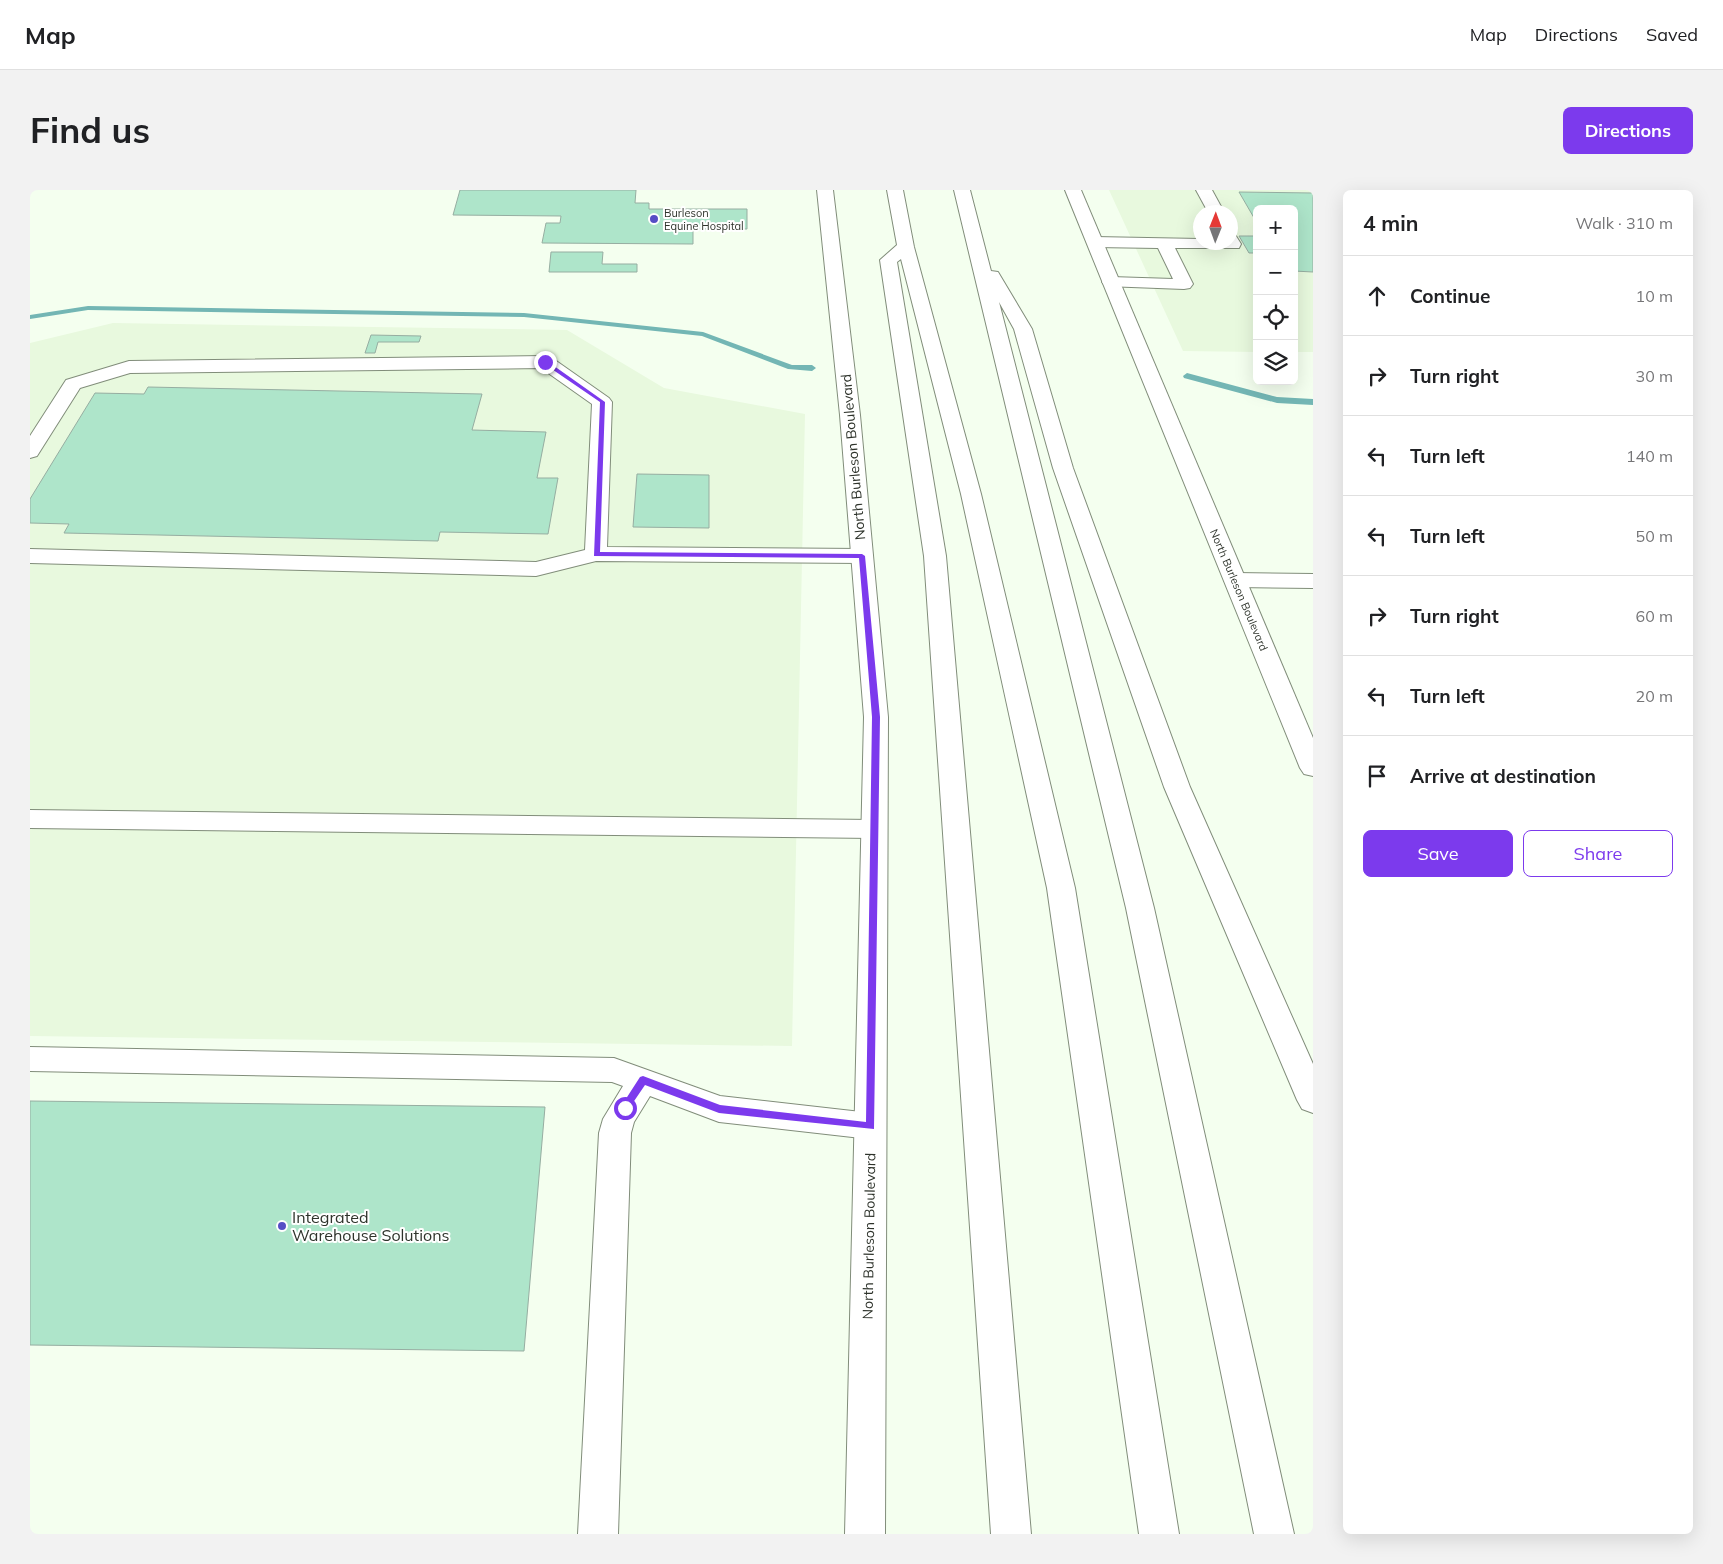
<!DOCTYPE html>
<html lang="en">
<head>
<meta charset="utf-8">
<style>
  body { margin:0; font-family:Mulish,sans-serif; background:#f2f2f2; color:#202124 }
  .controls { position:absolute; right:15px; top:15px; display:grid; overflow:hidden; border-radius:8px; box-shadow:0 5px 20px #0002 }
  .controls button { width:45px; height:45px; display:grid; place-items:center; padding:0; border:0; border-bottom:1px solid #e0e0e0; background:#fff; color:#202124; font:25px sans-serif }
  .compass { position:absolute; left:1163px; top:15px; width:45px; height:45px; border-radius:50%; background:#fff; box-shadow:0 5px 20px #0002; rotate:1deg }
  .stop { position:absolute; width:15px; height:15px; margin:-11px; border:4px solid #7c3aed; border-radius:50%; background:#fff }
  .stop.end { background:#7c3aed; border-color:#fff; box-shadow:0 1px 5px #0008 }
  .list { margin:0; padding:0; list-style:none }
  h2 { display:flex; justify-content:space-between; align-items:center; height:65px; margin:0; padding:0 20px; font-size:21px }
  h2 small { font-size:16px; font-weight:400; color:#757577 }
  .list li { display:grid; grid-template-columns:32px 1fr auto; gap:15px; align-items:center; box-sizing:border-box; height:80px; padding:0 20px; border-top:1px solid #e0e0e0 }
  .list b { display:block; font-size:19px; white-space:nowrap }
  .list em { font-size:16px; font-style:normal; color:#757577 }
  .actions { display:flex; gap:10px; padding:15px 20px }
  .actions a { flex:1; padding:11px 0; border:1px solid #7c3aed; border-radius:8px; text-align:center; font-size:18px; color:#7c3aed }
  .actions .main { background:#7c3aed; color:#fff }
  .icon { flex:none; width:28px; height:28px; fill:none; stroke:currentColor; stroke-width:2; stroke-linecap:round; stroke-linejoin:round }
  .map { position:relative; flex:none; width:1283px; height:1344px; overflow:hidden; border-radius:8px }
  header { display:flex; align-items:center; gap:30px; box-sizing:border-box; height:70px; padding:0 25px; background:#fff; border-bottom:1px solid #e0e0e0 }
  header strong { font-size:24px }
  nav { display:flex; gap:28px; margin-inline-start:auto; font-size:18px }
  .intro { display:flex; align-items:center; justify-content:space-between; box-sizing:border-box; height:120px; padding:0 30px }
  h1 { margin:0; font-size:35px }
  .button { padding:12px 22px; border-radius:8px; background:#7c3aed; color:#fff; font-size:18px; font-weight:700 }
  main { display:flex; gap:30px; padding:0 30px }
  aside { flex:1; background:#fff; border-radius:8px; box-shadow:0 5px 20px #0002 }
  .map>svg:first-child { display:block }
</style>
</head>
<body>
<header>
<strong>Map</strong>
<nav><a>Map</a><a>Directions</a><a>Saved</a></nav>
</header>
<div class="intro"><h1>Find us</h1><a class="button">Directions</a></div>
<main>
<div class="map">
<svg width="1283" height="1344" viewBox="0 0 1283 1344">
  <rect width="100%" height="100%" fill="#f4ffef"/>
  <g fill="#e8f9de" fill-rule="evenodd">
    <path d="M 1079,0 L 1283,0 L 1283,162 L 1264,162 L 1264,19 L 1227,19 L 1227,162 L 1153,161 ZM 1170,22 L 1200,22 L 1200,52 L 1170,52 Z"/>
    <polygon points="83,133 537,140 634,198 775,224 762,856 0,846 0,153"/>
  </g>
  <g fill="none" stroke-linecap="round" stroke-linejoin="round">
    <g fill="#73b6b4" fill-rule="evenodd">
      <polygon points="58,116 494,123 673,142 762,175 782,175 786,178 782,181 758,179 672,146 494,127 58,120 0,129 0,125"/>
      <polygon points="1157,183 1247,207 1283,209 1283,215 1247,213 1154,188 1153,186"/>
    </g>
  </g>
  <g fill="#aee5ca" stroke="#96ada1">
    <polygon points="430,0 606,0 605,13 619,13 619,19 717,19 717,39 663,39 663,54 512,53 516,33 530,33 531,26 423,25"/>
    <polygon points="1209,2 1283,3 1283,82 1264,81 1264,19 1227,19 1227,33"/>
    <polygon points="1209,46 1227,46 1227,63 1219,63"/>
    <polygon points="521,62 573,62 572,74 607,74 607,82 519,82"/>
    <polygon points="341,145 391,146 389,152 348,152 345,163 335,163"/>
    <polygon points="118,197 452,204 442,240 516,242 507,288 528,288 518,344 410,342 408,351 34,343 39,334 0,333 0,309 65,203 114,204"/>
    <polygon points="607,284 679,285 679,338 603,337"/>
    <polygon points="0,911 515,917 494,1161 0,1155"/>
  </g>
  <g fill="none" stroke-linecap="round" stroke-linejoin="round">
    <g stroke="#818d7a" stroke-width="2">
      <g id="minor">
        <polygon points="1166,0 1182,0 1194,22 1178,22"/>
        <polygon points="1200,44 1206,46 1211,54 1209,58 1145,58 1163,94 1160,98 1154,99 1075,96 1072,92 1075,88 1081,87 1143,89 1128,58 1065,57 1059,56 1057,52 1059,48 1065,47 1170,49 1170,52 1200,52"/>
        <polygon points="515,166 522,168 579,208 582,212 577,357 832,359 840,361 843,366 840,371 832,373 566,371 506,386 0,373 0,359 506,372 555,360 562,214 511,178 100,183 50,198 7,266 0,268 0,246 36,190 99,171"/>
        <polygon points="1205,383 1283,384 1283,398 1205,397 1197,395 1194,390 1197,385"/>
        <polygon points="0,620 844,630 854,633 857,639 854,645 844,648 0,638"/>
        <polygon points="0,857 584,868 690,906 840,923 851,927 856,936 851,945 840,949 689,932 620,906 604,932 601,943 588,1344 548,1344 569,943 573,929 593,896 582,892 0,881"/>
      </g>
    </g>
    <g stroke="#818d7a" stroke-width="2">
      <g id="major">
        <polygon points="787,0 803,0 830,225 858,527 855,1344 815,1344 834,527 810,225"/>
        <polygon points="1035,0 1051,0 1283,548 1283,586 1274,584 1270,578"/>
      </g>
    </g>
    <g stroke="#818d7a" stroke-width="2">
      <g id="highway">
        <polygon points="857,0 873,0 884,57 951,304 1045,698 1149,1344 1109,1344 1017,698 931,304 871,69 867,72 916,366 1001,1344 961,1344 894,366 850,70 867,55"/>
        <polygon points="924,0 940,0 961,81 968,82 1002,139 1043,278 1160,597 1283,874 1283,923 1272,919 1267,910 1134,597 1023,278 984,139 969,112 1124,718 1264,1344 1224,1344 1096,718"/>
      </g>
    </g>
    <use href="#minor" fill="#fff" fill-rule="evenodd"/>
    <use href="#major" fill="#fff" fill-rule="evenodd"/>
    <use href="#highway" fill="#fff" fill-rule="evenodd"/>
  </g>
  <polygon fill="#7c3aed" points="513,171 517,171 575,212 570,362 832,364 835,366 850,527 844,939 689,923 615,895 598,920 592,920 590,918 610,887 613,886 690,915 836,932 842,527 829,368 564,366 570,212 513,173"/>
  <g fill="#564dc5" stroke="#fff" stroke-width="2">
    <circle cx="624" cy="29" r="5"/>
    <circle cx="252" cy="1036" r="5"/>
  </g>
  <g text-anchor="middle" stroke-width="4" stroke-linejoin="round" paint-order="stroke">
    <g font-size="11" fill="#2e332b" stroke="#fff" text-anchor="start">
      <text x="634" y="27">Burleson<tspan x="634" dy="13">Equine Hospital</tspan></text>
    </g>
    <g font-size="11" fill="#2e332b" stroke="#fff">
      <text transform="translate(1209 400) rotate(67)" y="4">North Burleson Boulevard</text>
    </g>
    <g font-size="14" fill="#2e332b" stroke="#fff">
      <text transform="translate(823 267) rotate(-95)" y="5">North Burleson Boulevard</text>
      <text transform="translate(839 1046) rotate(-89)" y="5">North Burleson Boulevard</text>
    </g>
    <g font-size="16" fill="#2e332b" stroke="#fff" text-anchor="start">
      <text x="262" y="1033">Integrated<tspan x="262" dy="18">Warehouse Solutions</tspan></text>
    </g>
  </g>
</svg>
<div class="controls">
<button>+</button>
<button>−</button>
<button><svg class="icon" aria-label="locate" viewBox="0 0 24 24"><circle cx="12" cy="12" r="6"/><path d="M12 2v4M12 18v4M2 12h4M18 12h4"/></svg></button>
<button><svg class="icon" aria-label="layers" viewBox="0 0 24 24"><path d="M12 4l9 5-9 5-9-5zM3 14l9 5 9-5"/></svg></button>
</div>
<svg class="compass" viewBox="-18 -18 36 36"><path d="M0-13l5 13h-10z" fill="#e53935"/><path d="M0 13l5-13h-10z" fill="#757577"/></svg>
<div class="stop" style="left:595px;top:918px"></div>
<div class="stop end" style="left:515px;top:172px"></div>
</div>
<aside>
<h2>4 min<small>Walk · 310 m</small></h2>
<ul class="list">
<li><svg class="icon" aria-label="ahead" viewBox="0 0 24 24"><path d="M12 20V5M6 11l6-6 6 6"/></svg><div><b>Continue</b></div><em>10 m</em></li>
<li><svg class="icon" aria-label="right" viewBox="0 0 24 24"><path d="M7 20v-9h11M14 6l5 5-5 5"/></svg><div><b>Turn right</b></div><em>30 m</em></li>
<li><svg class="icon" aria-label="left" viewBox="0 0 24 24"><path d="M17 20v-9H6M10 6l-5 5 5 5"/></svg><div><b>Turn left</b></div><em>140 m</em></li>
<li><svg class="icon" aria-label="left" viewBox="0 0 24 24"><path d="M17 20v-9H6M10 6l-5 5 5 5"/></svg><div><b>Turn left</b></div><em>50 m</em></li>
<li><svg class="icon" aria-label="right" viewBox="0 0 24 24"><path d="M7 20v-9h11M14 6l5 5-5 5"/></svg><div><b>Turn right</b></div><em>60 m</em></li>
<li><svg class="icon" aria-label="left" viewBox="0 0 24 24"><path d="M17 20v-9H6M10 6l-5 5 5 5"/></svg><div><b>Turn left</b></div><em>20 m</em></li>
<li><svg class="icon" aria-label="arrive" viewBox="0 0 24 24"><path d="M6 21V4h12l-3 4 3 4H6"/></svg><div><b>Arrive at destination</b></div></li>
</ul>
<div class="actions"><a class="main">Save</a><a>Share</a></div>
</aside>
</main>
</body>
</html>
